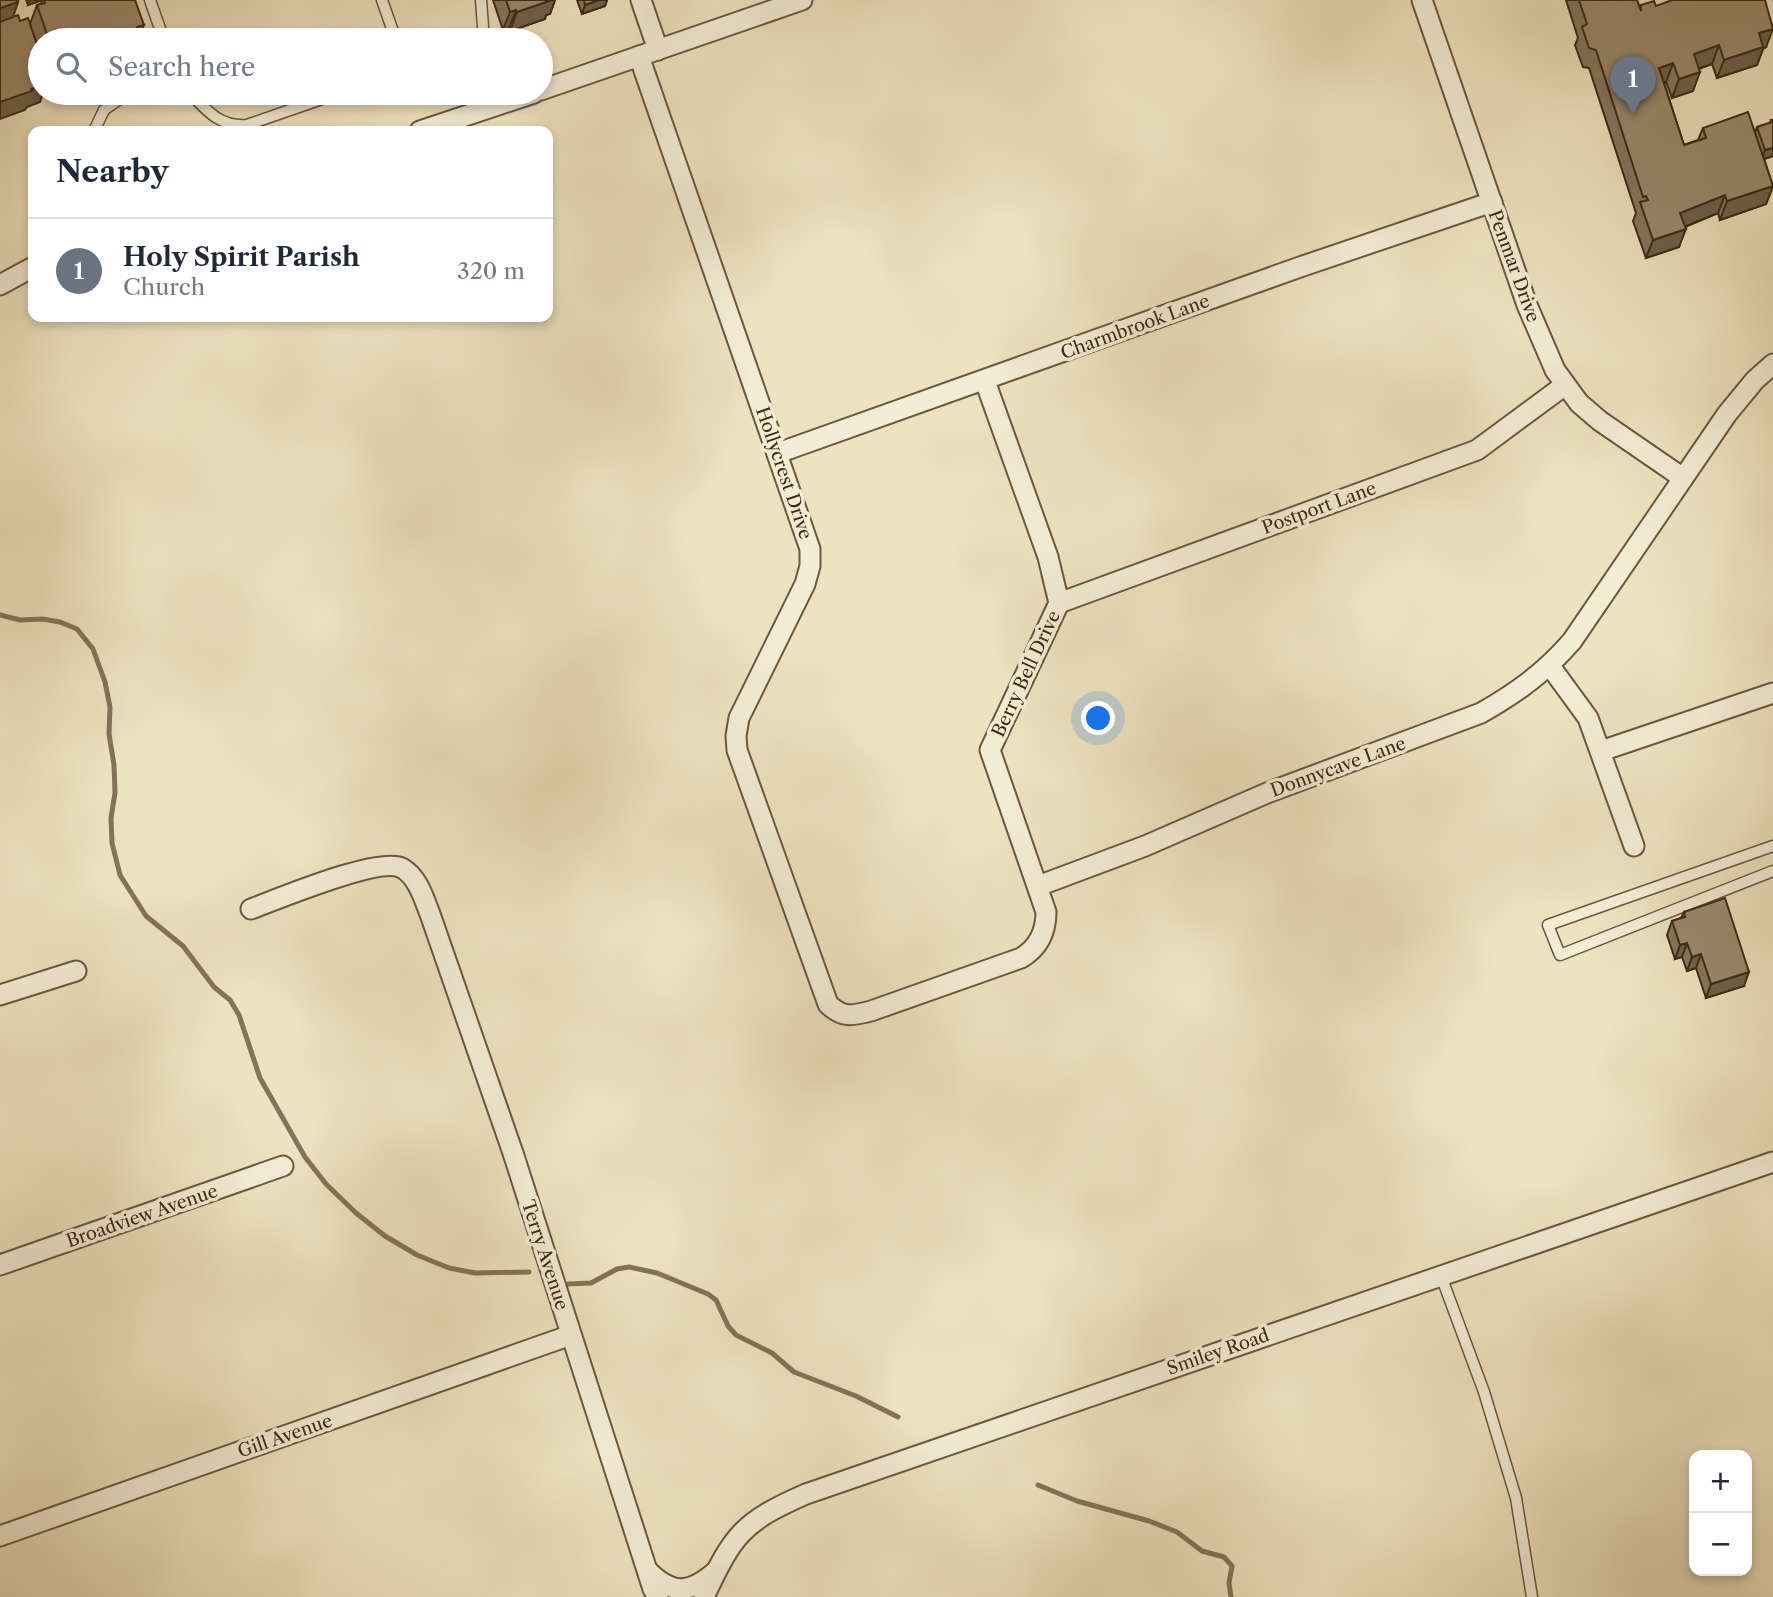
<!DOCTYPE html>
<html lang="en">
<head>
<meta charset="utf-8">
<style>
  body { margin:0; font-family:"Libre Caslon Text",serif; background:#f2f2f3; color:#1f2937 }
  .controls { position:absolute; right:21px; bottom:21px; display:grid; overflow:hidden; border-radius:14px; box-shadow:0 4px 10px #0003 }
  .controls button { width:63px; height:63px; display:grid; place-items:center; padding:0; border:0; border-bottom:2px solid #e0e1e3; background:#fff; color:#1f2937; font:35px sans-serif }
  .you { position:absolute; left:1099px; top:719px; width:24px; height:24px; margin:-18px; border:5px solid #fff; border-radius:50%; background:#1a73e8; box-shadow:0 0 0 10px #1a73e833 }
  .badge { display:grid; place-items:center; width:46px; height:46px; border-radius:50%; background:#1a73e8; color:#fff; font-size:23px; font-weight:700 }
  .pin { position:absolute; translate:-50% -58px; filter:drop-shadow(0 2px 4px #0008) }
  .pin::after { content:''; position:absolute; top:37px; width:24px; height:21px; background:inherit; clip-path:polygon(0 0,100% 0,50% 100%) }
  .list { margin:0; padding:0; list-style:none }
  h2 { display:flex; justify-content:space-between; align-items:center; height:91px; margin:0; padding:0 28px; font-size:30px }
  h2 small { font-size:23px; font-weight:400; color:#747a83 }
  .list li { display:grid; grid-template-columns:46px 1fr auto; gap:21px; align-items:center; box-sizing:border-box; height:105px; padding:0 28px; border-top:2px solid #e0e1e3 }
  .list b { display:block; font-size:26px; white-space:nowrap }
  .list p { margin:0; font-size:23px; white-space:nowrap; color:#747a83 }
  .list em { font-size:23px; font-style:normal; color:#747a83 }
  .icon { flex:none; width:38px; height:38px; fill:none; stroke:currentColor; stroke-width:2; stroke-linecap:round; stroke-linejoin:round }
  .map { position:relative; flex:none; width:1773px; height:1597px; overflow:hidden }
  .search { position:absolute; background:#fff; box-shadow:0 4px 10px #0003; left:28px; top:28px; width:525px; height:77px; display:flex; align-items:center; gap:18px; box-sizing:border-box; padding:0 24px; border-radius:38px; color:#747a83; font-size:26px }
  .panel { position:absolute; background:#fff; box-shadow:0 4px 10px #0003; left:28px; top:126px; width:525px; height:196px; border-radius:14px }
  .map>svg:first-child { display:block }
</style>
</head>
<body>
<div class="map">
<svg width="1773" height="1597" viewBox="0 0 1773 1597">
  <rect width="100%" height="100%" fill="#eee3c0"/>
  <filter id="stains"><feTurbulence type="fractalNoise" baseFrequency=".00286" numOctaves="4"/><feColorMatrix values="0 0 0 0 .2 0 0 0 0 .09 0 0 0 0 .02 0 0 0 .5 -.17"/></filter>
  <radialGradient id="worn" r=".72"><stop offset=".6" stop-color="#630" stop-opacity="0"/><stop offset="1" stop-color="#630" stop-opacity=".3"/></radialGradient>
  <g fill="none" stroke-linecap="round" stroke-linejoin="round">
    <g stroke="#847358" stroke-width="5">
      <polyline points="0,615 20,620 42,619 60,622 77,629 93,649 105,682 110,707 109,734 114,765 115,793 111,818 112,843 120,875 146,916 183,946 214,987 230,1000 239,1015 260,1078 305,1157 326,1184 356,1213 385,1236 417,1255 449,1268 475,1273 529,1272"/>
      <polyline points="568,1284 591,1283 617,1269 629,1267 657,1273 708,1294 716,1300 728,1326 736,1335 772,1353 794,1372 856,1396 898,1417"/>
      <polyline points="1038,1485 1077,1501 1149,1521 1177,1532 1202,1551 1224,1557 1232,1566 1229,1583 1231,1597"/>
    </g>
    <g stroke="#6a583f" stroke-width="13">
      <g id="lane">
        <polyline points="150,0 164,40"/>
        <polyline points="382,0 396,40"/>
        <polyline points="481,0 484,40"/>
        <polyline points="1767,0 1773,18"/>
        <path d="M 190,93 C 207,111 220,127 247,125 L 339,93"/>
        <polyline points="94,131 104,110 128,93"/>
        <polyline points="1773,846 1548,925 1560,955 1773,871"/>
        <polyline points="1441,1276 1484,1392 1516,1498 1532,1597"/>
      </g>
    </g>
    <g stroke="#6a583f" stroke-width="23">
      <g id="street">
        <polyline points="641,0 658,50"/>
        <polyline points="1422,0 1527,305 1555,370 1579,403 1600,421 1683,478"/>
        <path d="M 639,56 L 810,549 L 810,566 L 805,584 L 739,718 L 736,736 L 737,750 L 828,1004 C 842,1018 852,1016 871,1011 L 1021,958 C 1038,948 1046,932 1046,912 L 990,750 L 1059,603 L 1048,557 L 985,381"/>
        <polyline points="541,90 802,0"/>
        <polyline points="420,131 534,93"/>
        <polyline points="0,285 33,267"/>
        <polyline points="778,453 1300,267 1492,202"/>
        <polyline points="1059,603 1477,450 1565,385"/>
        <polyline points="1550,666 1588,718 1634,846"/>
        <polyline points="1601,751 1773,693"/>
        <path d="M 1038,886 L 1145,846 L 1267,793 L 1481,713 C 1518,692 1545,672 1572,641 L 1727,414 L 1755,380 L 1773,364"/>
        <path d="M 251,909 C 278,899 380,856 402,868 C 418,877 424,899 430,914 L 513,1153 L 653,1589 L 658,1597"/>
        <polyline points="0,995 76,971"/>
        <polyline points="0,1265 283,1166"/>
        <polyline points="0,1536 571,1335"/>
        <path d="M 648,1571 C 672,1595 689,1594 715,1572"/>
        <path d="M 704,1597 C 733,1535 742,1522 806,1494 L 1773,1162"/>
      </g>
    </g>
    <use href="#lane" stroke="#f4edd6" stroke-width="10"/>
    <use href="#street" stroke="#f4edd6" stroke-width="19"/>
  </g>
  <g fill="#84775e" stroke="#3e2a14" stroke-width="2">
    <polygon points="26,0 135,0 140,35 142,40 40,40 40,52 30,24 37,5 41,4 42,0 28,5"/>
    <polygon points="493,0 555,0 550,14 546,15 545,19 510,31 509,28 503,30"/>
    <polygon points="577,0 607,0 605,6 582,14"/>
    <polygon points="1566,0 1637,0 1640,8 1641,5 1656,6 1766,47 1763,49 1757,65 1717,78 1712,64 1699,69 1693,91 1672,98 1666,82 1664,83 1684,145 1698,140 1703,128 1755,133 1757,127 1770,123 1771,120 1773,120 1773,156 1764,159 1773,186 1766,204 1720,220 1718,213 1685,227 1679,247 1646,258 1633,221 1636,213 1589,68 1583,67 1575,45 1578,38"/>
    <polygon points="1684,912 1744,986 1706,998 1696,968 1687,971 1682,957 1675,959 1667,935 1672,921 1681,918"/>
  </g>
  <g fill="#6c614c" stroke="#3e2a14" stroke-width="2">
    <polygon points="30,0 42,0 28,5"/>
    <polygon points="550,0 555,0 550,14 546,15 545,19 510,31 517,12"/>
    <polygon points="599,0 607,0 605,6 582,14 585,5"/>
    <polygon points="18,2 12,20 0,24 0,8"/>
    <polygon points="516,10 509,28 503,30 510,12"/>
    <polygon points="144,25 138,40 137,27"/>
    <polygon points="1773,29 1766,47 1763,49 1757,65 1717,78 1724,60 1759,33"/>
    <polygon points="1719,45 1712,64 1687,72 1694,54"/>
    <polygon points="1673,63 1666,82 1652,86 1659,68"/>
    <polygon points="1700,72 1693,91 1672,98 1679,79"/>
    <polygon points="40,86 40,93 43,93 40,102 27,107 25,110 0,119 0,102"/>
    <polygon points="1773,148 1773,156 1761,160 1765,150"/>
    <polygon points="1773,186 1766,204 1720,220 1727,201"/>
    <polygon points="1725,195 1718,213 1674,231 1680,213"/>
    <polygon points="1686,229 1679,247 1646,258 1653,240"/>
    <polygon points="1687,943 1682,957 1675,959 1680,945"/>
    <polygon points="1701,954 1696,968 1687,971 1692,957"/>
    <polygon points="1749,972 1744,986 1706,998 1711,984"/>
  </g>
  <g fill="#9a8a6d" stroke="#3e2a14" stroke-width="2">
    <polygon points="0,0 18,0 18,2 0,8"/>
    <polygon points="44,0 135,0 144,25 137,27 142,40 49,40 37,5 45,3"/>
    <polygon points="506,0 552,0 517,12 516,10 510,12"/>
    <polygon points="584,0 599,0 585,5"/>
    <polygon points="1579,0 1637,0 1641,11 1641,5 1654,1 1656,6 1672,0 1765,0 1773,29 1759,33 1763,47 1724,60 1719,45 1694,54 1700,72 1679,79 1673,63 1659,68 1684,145 1706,138 1703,128 1748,112 1773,186 1727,201 1725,195 1680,213 1686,229 1653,240 1640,202 1648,200 1646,196 1643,197 1596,50 1589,48 1582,27 1587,24"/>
    <polygon points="18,15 20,21 28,18 40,54 40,86 31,89 32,91 0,102 0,22"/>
    <polygon points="1771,120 1773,120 1773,148 1765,150 1757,127 1772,122"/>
    <polygon points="1725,898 1749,972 1711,984 1701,954 1692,957 1687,943 1680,945 1672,921 1685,917 1684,912"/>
  </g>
  <g text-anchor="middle" stroke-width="7" stroke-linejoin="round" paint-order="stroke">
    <g font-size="18" fill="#3e2a14" stroke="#f4edd6">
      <text transform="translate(1514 266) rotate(70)" y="6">Penmar Drive</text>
      <text transform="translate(1135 327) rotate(-20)" y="6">Charmbrook Lane</text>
      <text transform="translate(784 473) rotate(71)" y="6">Hollycrest Drive</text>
      <text transform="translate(1319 508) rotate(-20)" y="6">Postport Lane</text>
      <text transform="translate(1026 674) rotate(-65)" y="6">Berry Bell Drive</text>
      <text transform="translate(1338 767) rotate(-20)" y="6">Donnycave Lane</text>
      <text transform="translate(142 1216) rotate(-19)" y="6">Broadview Avenue</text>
      <text transform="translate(545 1255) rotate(72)" y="6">Terry Avenue</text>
      <text transform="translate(1218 1352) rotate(-19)" y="6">Smiley Road</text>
      <text transform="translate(285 1436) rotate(-19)" y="6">Gill Avenue</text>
    </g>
  </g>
  <rect width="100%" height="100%" filter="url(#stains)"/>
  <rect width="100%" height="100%" fill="url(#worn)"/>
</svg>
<div class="controls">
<button>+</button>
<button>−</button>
</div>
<div class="you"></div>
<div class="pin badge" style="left:1633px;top:114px;background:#6b7280">1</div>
<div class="search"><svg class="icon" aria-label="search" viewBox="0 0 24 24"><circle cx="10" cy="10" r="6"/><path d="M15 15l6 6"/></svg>Search here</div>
<section class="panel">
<h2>Nearby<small></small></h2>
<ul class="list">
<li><span class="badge" style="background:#6b7280">1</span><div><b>Holy Spirit Parish</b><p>Church</p></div><em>320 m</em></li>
</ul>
</section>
</div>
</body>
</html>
